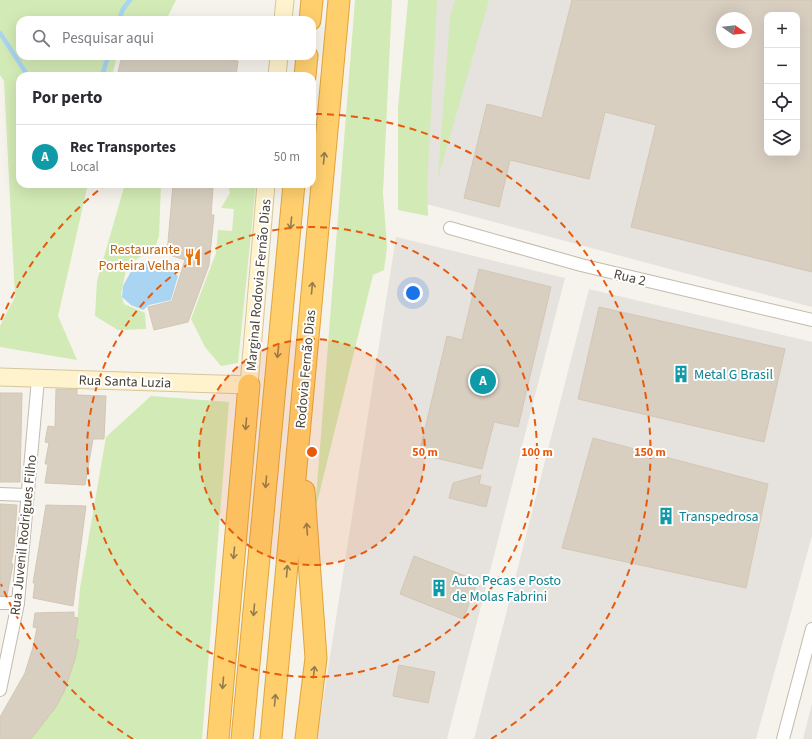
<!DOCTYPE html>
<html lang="pt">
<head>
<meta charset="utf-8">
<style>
  body { margin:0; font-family:"Source Sans 3",sans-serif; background:#f2f2f3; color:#2b2b33 }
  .controls { position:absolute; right:12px; top:12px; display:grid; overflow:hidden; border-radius:8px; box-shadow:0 4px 16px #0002 }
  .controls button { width:36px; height:36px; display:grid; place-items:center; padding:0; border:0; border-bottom:1px solid #e1e1e2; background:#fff; color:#2b2b33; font:20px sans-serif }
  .compass { position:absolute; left:716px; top:12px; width:36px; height:36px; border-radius:50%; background:#fff; box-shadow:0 4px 16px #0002; rotate:104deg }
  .you { position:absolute; left:413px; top:293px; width:14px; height:14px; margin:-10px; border:3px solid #fff; border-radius:50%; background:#1a73e8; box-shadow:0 0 0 6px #1a73e833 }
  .badge { display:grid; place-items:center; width:26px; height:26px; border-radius:50%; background:#fc3f1d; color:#fff; font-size:13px; font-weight:700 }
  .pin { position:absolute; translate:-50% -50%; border:2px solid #fff; box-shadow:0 1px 4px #0006 }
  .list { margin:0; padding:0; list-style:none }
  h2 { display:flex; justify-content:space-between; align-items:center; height:52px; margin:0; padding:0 16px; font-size:17px }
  h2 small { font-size:13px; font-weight:400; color:#7c7c81 }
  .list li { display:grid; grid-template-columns:26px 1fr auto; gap:12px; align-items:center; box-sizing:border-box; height:64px; padding:0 16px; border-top:1px solid #e1e1e2 }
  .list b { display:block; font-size:15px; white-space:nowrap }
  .list p { margin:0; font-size:13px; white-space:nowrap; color:#7c7c81 }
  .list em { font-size:13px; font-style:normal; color:#7c7c81 }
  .icon { flex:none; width:22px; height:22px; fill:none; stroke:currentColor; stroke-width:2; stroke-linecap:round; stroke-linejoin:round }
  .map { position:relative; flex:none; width:812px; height:739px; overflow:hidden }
  .search { position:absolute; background:#fff; box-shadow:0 4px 16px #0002; left:16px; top:16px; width:300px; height:44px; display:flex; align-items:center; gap:10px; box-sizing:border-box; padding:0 14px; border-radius:12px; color:#7c7c81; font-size:15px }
  .panel { position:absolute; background:#fff; box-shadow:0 4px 16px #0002; left:16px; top:72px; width:300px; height:116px; border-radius:12px }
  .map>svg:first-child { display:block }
</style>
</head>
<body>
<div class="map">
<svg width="812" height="739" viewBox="0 0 812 739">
  <rect width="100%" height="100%" fill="#f6f3ec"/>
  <g fill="#e6e2dd" fill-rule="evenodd">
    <path d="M 429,0 L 812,0 L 812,307 L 419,202 ZM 767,15 L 797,15 L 797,153 L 767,153 ZM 722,18 L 746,18 L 746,42 L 722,42 Z"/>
    <polygon points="396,237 565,278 447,739 317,739"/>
    <polygon points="589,289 812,342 812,536 756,739 474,739"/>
    <polygon points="812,703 812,739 803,739"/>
  </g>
  <g fill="#d2eab5">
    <polygon points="0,0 176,0 166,20 20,20 20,56 117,56 112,76 20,76 20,184 88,184 58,316 77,360 0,347 0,326 15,297 4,81 0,75"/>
    <polygon points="355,0 392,0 383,193 387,247 384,270 373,275 315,511"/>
    <polygon points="408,0 437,0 427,187 428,216 398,210 398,108"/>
    <polygon points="455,0 489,0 438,178 450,17"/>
    <polygon points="125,184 161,184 159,236 155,248 127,265 121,294 124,304 145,313 146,329 118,330 95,316 97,281"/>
    <polygon points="228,184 256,184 238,363 221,366 205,347 191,319 216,253 218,230 232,231 234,209 221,208 230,193"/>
    <polygon points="151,396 229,402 202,739 29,739 74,660 80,588 106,437"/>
  </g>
  <polygon fill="#a9d4f2" points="154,261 166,266 178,276 171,300 149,305 143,310 131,305 122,297 123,286 134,266"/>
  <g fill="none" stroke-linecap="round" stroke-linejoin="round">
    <g stroke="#a9d4f2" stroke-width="4.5">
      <polyline points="119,20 123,9 130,0"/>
      <polyline points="0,33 28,76"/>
      <polyline points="102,76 108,56"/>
    </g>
  </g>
  <g fill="#d8cfc1" stroke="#d3c7b4" fill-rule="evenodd">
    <path d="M 572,0 L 812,0 L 812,272 L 631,227 L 656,125 L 605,112 L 589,179 L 510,160 L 499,207 L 464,198 L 487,104 L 542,118 ZM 767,15 L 797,15 L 797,153 L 767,153 ZM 722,18 L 746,18 L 746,42 L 722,42 Z"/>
    <polygon points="122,56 196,56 238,61 236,76 117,76"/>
    <polygon points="173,184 193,184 193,186 213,188 211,215 214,215 209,265 188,322 154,330 148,307 172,301 185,260 167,254"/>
    <polygon points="479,269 551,287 518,427 494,422 482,469 419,454 447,336 462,340"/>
    <polygon points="599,307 785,349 764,442 578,399"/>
    <polygon points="56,389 77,389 77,395 106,396 104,439 93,439 85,485 45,483 48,464 45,464 49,443 45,442 48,426 55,427"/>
    <polygon points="0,393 22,393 20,482 0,482"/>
    <polygon points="593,438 768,484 746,588 562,548"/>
    <polygon points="481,475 479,484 491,487 486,507 449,498 453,483"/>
    <polygon points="0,504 17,505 14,547 11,564 13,564 7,596 0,596"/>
    <polygon points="46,505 86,506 73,606 33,598 35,583 33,583"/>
    <polygon points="414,556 478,581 463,619 400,594"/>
    <polygon points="74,612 74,617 78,618 75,639 79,640 75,659 64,692 55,708 31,739 0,739 0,717 25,673 33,647 37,628 33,627 35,613"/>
    <polygon points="399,665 435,672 428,703 393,696"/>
  </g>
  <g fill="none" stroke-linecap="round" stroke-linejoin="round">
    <g stroke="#c2bbae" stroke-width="14">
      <g id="minor">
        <polyline points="450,228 581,265 812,320"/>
        <polyline points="0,494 27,495"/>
        <polyline points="0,603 18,603"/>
        <polyline points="0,690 18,603 38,379"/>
        <polyline points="783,739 812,629"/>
      </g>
    </g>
    <g stroke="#d6c79b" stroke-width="19">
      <g id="secondary">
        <polyline points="283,20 285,0"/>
        <polyline points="277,76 279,56"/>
        <polyline points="0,377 249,385 266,184"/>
      </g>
    </g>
    <g stroke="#e0a43c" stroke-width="23">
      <g id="motorway">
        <polyline points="310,20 312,0"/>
        <polyline points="305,76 307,56"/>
        <polyline points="304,491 316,658 306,739"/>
        <polyline points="218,739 249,385"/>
        <polyline points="242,739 294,184"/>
        <polyline points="271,739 339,0"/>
      </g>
    </g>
    <use href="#minor" stroke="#fff" stroke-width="12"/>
    <use href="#secondary" stroke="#fff3cd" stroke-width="17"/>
    <use href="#motorway" stroke="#ffcf6e" stroke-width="21"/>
  </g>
  <defs><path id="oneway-shaft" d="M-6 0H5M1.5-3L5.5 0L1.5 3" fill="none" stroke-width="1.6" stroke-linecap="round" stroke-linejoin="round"/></defs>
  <g stroke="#937c4e">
    <use href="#oneway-shaft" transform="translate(324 158) rotate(-85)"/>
    <use href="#oneway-shaft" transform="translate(291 223) rotate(96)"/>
    <use href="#oneway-shaft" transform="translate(312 288) rotate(-85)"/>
    <use href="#oneway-shaft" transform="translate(278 352) rotate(96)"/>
    <use href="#oneway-shaft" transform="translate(246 424) rotate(95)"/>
    <use href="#oneway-shaft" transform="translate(266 482) rotate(95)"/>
    <use href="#oneway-shaft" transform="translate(307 529) rotate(-94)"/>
    <use href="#oneway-shaft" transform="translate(234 553) rotate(95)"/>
    <use href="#oneway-shaft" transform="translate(287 571) rotate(-85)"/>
    <use href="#oneway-shaft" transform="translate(254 610) rotate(95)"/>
    <use href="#oneway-shaft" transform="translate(314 672) rotate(-83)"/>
    <use href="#oneway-shaft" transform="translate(223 683) rotate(95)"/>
    <use href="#oneway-shaft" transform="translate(275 700) rotate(-85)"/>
  </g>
  <circle cx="312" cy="452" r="113" fill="#e8590c" fill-opacity=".12"/>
  <g fill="none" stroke="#e8590c" stroke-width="2" stroke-dasharray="7 5">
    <circle cx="312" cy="452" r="113"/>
    <circle cx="312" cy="452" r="225"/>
    <path d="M133 739A338 338 0 0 1 1 584M1 320A338 338 0 0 1 104 186M315 114A338 338 0 0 1 491 739"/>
  </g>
  <defs>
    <g id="restaurant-bare" transform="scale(1.38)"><path d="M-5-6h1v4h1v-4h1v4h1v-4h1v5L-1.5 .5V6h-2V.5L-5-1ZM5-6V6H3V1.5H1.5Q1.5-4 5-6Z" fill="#e8710a" stroke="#fff" stroke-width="2.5" paint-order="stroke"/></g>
    <g id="building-bare" transform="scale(1.38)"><path d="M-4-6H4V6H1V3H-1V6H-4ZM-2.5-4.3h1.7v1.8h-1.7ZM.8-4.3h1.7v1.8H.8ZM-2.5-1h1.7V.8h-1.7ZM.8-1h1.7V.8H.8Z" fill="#0f9aa8" stroke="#fff" stroke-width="2.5" paint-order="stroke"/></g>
  </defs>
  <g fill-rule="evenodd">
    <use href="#restaurant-bare" x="193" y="257"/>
    <use href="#building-bare" x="681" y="374"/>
    <use href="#building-bare" x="666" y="516"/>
    <use href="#building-bare" x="439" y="588"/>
  </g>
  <g text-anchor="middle" stroke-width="4" stroke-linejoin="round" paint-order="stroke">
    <g font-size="14" fill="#c56008" stroke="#fff" text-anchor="end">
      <text x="180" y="254">Restaurante<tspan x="180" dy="16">Porteira Velha</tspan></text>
    </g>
    <g font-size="14" fill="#4b4439" stroke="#fff">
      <text transform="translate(630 277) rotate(14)" y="5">Rua 2</text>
      <text transform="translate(258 285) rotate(-85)" y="5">Marginal Rodovia Fernão Dias</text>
      <text transform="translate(305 369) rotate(-85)" y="5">Rodovia Fernão Dias</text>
      <text transform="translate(125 381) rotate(2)" y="5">Rua Santa Luzia</text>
      <text transform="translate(23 535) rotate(-84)" y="5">Rua Juvenil Rodrigues Filho</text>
    </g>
    <g font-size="14" fill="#0d838f" stroke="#fff" text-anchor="start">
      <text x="694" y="379">Metal G Brasil</text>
      <text x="679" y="521">Transpedrosa</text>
      <text x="452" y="585">Auto Pecas e Posto<tspan x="452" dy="16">de Molas Fabrini</tspan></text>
    </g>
  </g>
  <circle cx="312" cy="452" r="6" fill="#e8590c" stroke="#fff" stroke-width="2"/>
  <g font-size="12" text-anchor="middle" font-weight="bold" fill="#e8590c" stroke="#fff" stroke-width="4" stroke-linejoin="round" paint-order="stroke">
    <text x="425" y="456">50 m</text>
    <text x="537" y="456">100 m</text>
    <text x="650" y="456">150 m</text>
  </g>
</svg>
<div class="controls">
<button>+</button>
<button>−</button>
<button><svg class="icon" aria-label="locate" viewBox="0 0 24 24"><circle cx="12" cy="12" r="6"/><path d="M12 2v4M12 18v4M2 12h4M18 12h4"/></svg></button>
<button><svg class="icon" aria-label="layers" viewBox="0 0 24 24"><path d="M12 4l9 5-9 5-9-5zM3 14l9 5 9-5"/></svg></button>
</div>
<svg class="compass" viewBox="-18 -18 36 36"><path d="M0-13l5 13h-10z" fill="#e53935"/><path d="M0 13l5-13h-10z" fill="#7c7c81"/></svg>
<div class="you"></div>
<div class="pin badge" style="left:483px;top:381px;background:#0f9aa8">A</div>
<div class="search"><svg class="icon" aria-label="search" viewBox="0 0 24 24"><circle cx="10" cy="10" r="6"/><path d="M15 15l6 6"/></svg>Pesquisar aqui</div>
<section class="panel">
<h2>Por perto<small></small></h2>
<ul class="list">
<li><span class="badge" style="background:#0f9aa8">A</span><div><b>Rec Transportes</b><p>Local</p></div><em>50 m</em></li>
</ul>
</section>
</div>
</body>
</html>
